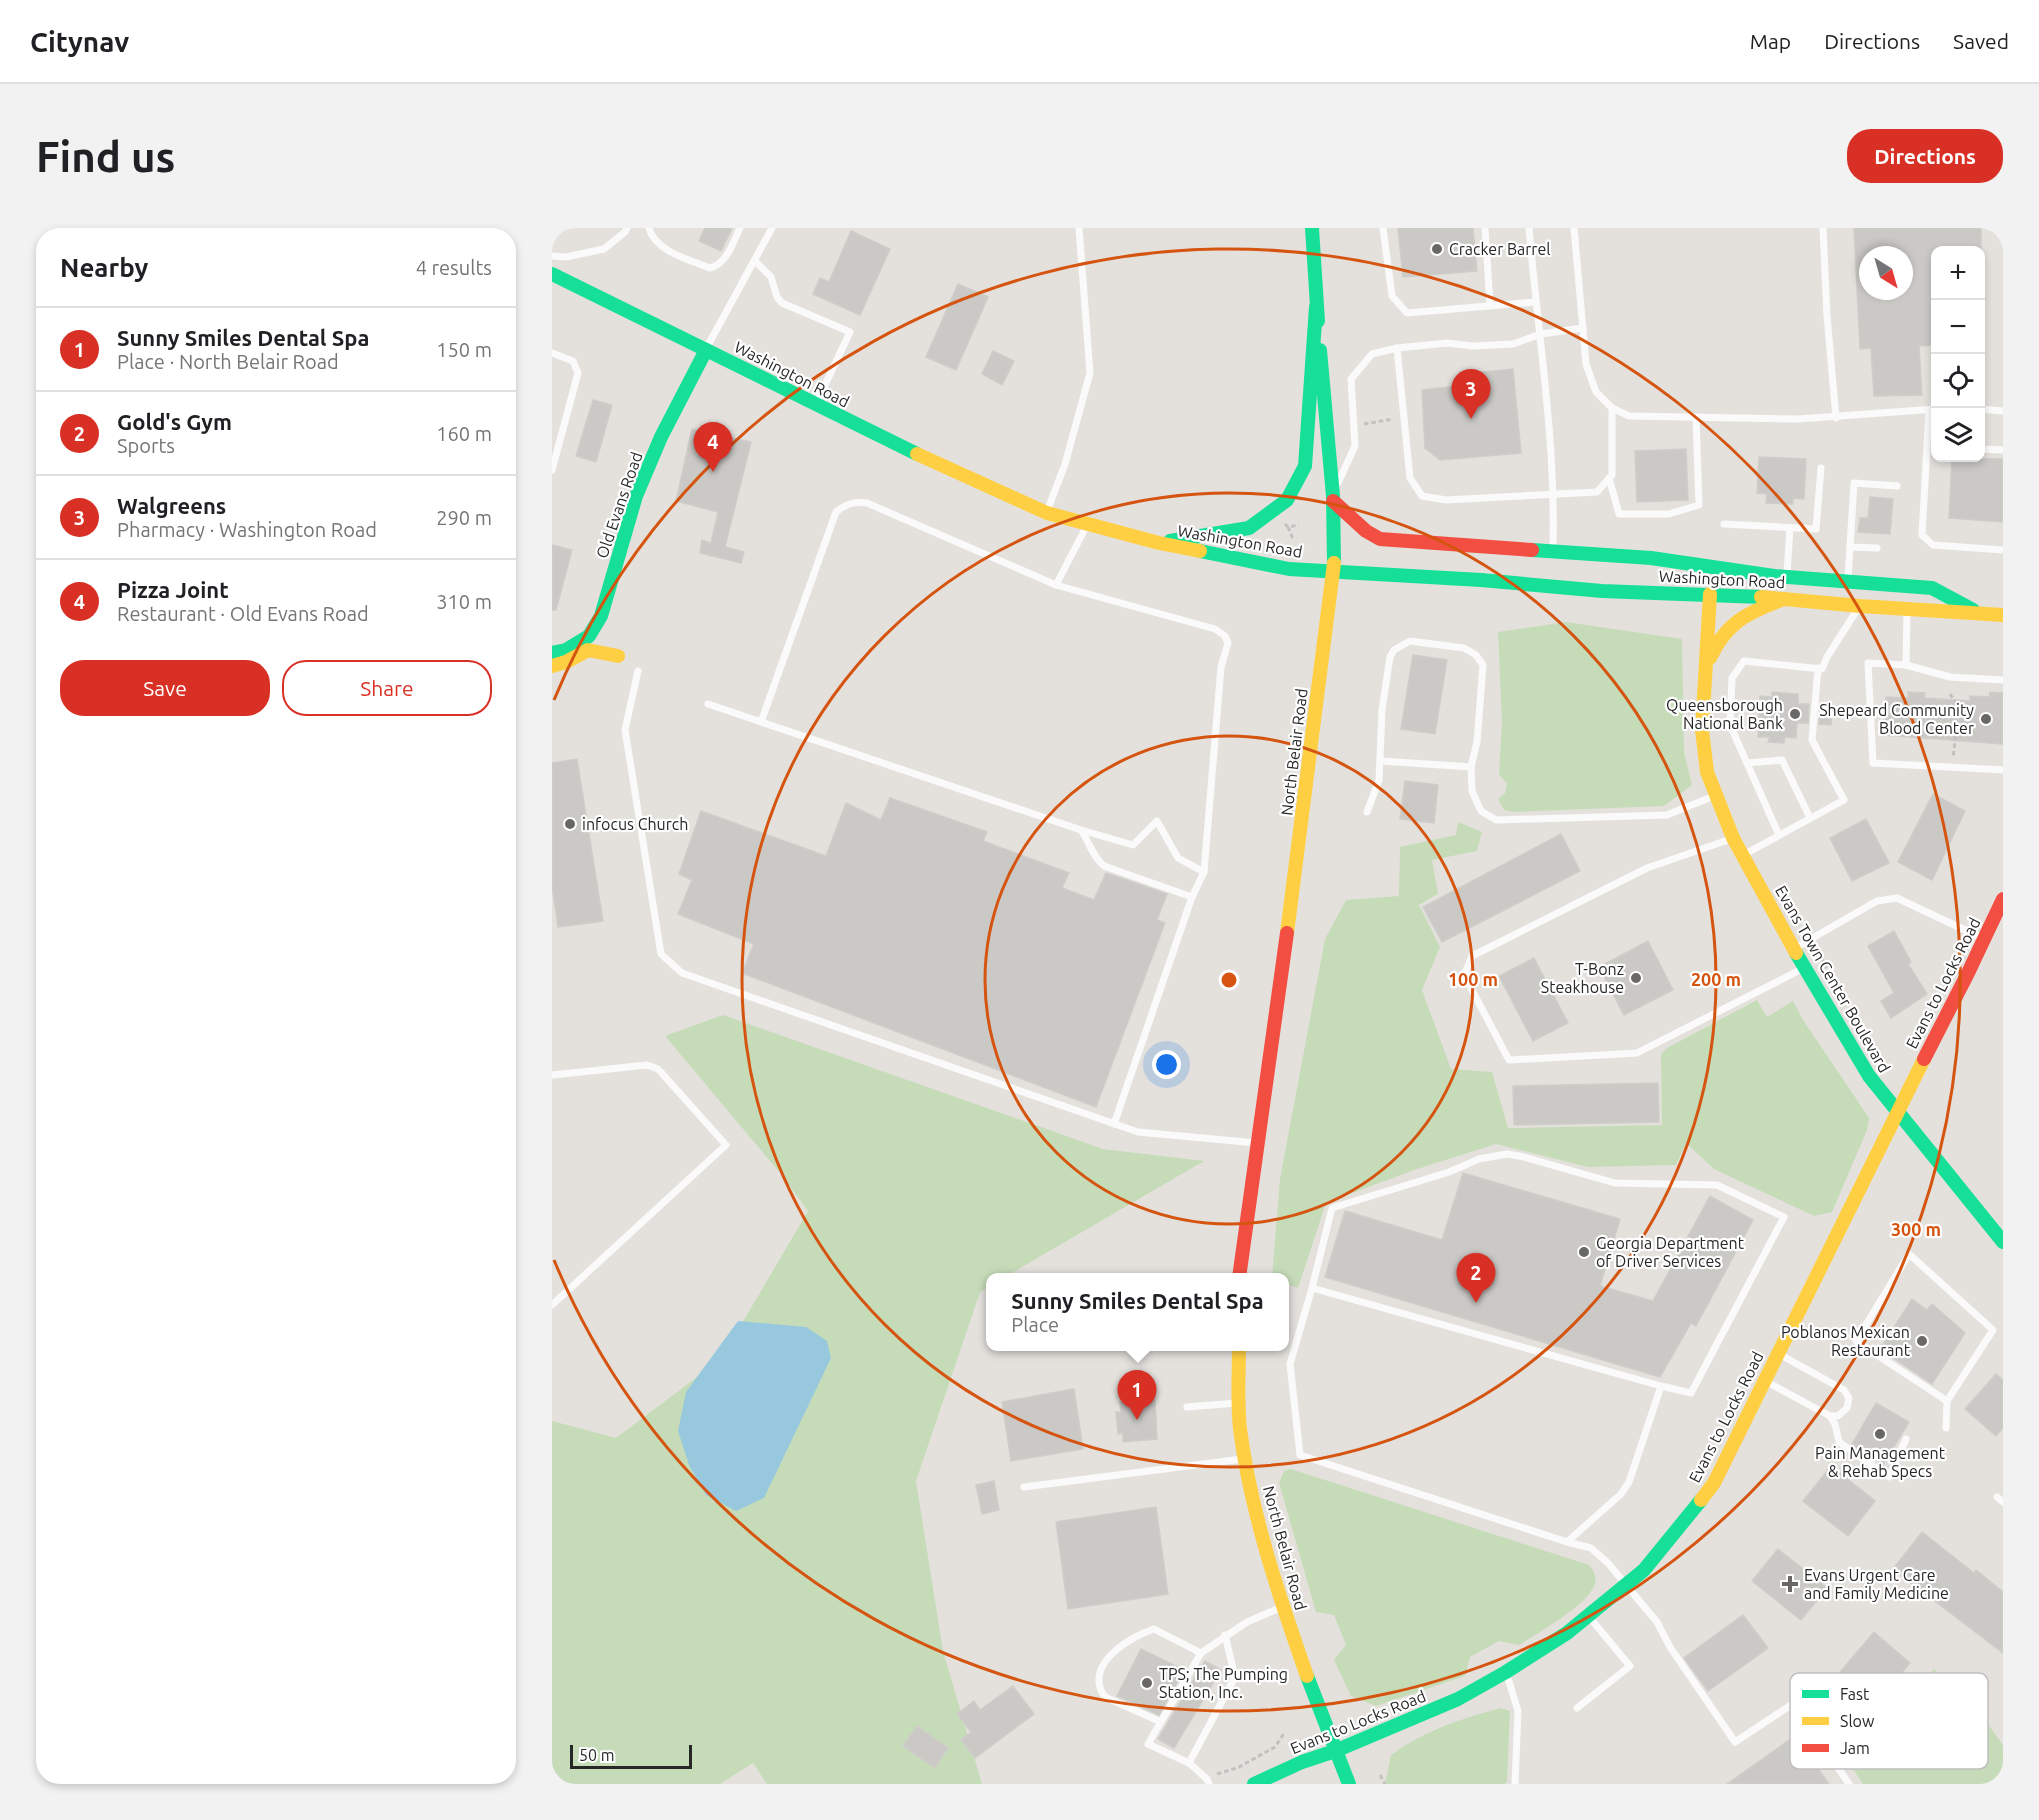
<!DOCTYPE html>
<html lang="en">
<head>
<meta charset="utf-8">
<style>
  body { margin:0; font-family:Ubuntu,sans-serif; background:#f2f2f2; color:#202124 }
  .controls { position:absolute; right:18px; top:18px; display:grid; overflow:hidden; border-radius:12px; box-shadow:0 3px 9px #0003 }
  .controls button { width:54px; height:54px; display:grid; place-items:center; padding:0; border:0; border-bottom:2px solid #e0e0e0; background:#fff; color:#202124; font:30px sans-serif }
  .compass { position:absolute; left:1307px; top:18px; width:54px; height:54px; border-radius:50%; background:#fff; box-shadow:0 3px 9px #0003; rotate:143deg }
  .scale { position:absolute; left:18px; bottom:15px; width:122px; box-sizing:border-box; padding-left:6px; border:3px solid #272727; border-top:0; font-size:16px; line-height:21px; white-space:nowrap; color:#272727; -webkit-text-stroke:4px #fff; paint-order:stroke }
  .you { position:absolute; left:615px; top:837px; width:21px; height:21px; margin:-15px; border:4px solid #fff; border-radius:50%; background:#1a73e8; box-shadow:0 0 0 9px #1a73e833 }
  .badge { display:grid; place-items:center; width:39px; height:39px; border-radius:50%; background:#d93025; color:#fff; font-size:20px; font-weight:700 }
  .pin { position:absolute; translate:-50% -50px; filter:drop-shadow(0 2px 3px #0008) }
  .pin::after { content:''; position:absolute; top:32px; width:21px; height:18px; background:inherit; clip-path:polygon(0 0,100% 0,50% 100%) }
  .popup { position:absolute; left:434px; top:1045px; width:303px; height:78px; box-sizing:border-box; display:grid; place-content:center; border-radius:12px; background:#fff; filter:drop-shadow(0 2px 4px #0005); font-size:20px; white-space:nowrap; color:#757577 }
  .popup b { font-size:22px; color:#202124 }
  .popup::after { content:''; position:absolute; left:50%; top:100%; margin-left:-12px; border:12px solid transparent; border-top-color:#fff }
  .list { margin:0; padding:0; list-style:none }
  h2 { display:flex; justify-content:space-between; align-items:center; height:78px; margin:0; padding:0 24px; font-size:26px }
  h2 small { font-size:20px; font-weight:400; color:#757577 }
  .list li { display:grid; grid-template-columns:39px 1fr auto; gap:18px; align-items:center; box-sizing:border-box; height:84px; padding:0 24px; border-top:2px solid #e0e0e0 }
  .list b { display:block; font-size:22px; white-space:nowrap }
  .list p { margin:0; font-size:20px; white-space:nowrap; color:#757577 }
  .list em { font-size:20px; font-style:normal; color:#757577 }
  .actions { display:flex; gap:12px; padding:18px 24px }
  .actions a { flex:1; padding:14px 0; border:2px solid #d93025; border-radius:24px; text-align:center; font-size:21px; color:#d93025 }
  .actions .main { background:#d93025; color:#fff }
  .icon { flex:none; width:33px; height:33px; fill:none; stroke:currentColor; stroke-width:2; stroke-linecap:round; stroke-linejoin:round }
  .map { position:relative; flex:none; width:1451px; height:1556px; overflow:hidden; border-radius:24px }
  header { display:flex; align-items:center; gap:36px; box-sizing:border-box; height:84px; padding:0 30px; background:#fff; border-bottom:2px solid #e0e0e0 }
  header strong { font-size:28px }
  nav { display:flex; gap:33px; margin-inline-start:auto; font-size:21px }
  .intro { display:flex; align-items:center; justify-content:space-between; box-sizing:border-box; height:144px; padding:0 36px }
  h1 { margin:0; font-size:42px }
  .button { padding:15px 27px; border-radius:24px; background:#d93025; color:#fff; font-size:21px; font-weight:700 }
  main { display:flex; gap:36px; padding:0 36px }
  aside { flex:1; background:#fff; border-radius:24px; box-shadow:0 3px 9px #0003 }
  .map>svg:first-child { display:block }
</style>
</head>
<body>
<header>
<strong>Citynav</strong>
<nav><a>Map</a><a>Directions</a><a>Saved</a></nav>
</header>
<div class="intro"><h1>Find us</h1><a class="button">Directions</a></div>
<main>
<aside>
<h2>Nearby<small>4 results</small></h2>
<ul class="list">
<li><span class="badge">1</span><div><b>Sunny Smiles Dental Spa</b><p>Place · North Belair Road</p></div><em>150 m</em></li>
<li><span class="badge">2</span><div><b>Gold's Gym</b><p>Sports</p></div><em>160 m</em></li>
<li><span class="badge">3</span><div><b>Walgreens</b><p>Pharmacy · Washington Road</p></div><em>290 m</em></li>
<li><span class="badge">4</span><div><b>Pizza Joint</b><p>Restaurant · Old Evans Road</p></div><em>310 m</em></li>
</ul>
<div class="actions"><a class="main">Save</a><a>Share</a></div>
</aside>
<div class="map">
<svg width="1451" height="1556" viewBox="0 0 1451 1556">
  <rect width="100%" height="100%" fill="#e4e1dd"/>
  <g fill="#c6dcb9">
    <polygon points="1014,394 1130,411 1132,524 1140,557 1112,578 961,584 952,582 946,571 953,565 955,556 947,546 950,495 946,404"/>
    <polygon points="906,594 930,604 925,623 880,632 886,666 867,677 888,719 870,762 899,841 940,844 956,900 1110,897 1109,826 1115,820 1205,772 1215,789 1241,773 1251,792 1317,890 1315,902 1280,984 1262,988 1162,941 1134,915 1124,937 1036,939 944,916 862,942 774,975 746,1060 732,1055 732,1050 720,1049 728,951 773,711 794,672 847,668 848,619 904,607"/>
    <polygon points="171,787 551,921 652,933 453,1049 438,1050 438,1058 428,1064 364,1253 391,1423 430,1556 215,1556 201,1535 168,1556 0,1556 0,1193 64,1210 169,1131 256,983 229,946 113,808"/>
    <path d="M 739,1241 L 1037,1337 C 1042,1343 1046,1350 1042,1358 C 1034,1378 986,1405 967,1417 L 947,1413 L 918,1429 L 913,1448 L 824,1478 L 799,1468 L 782,1432 L 794,1417 L 782,1387 L 764,1384 L 727,1255 L 732,1243 Z"/>
    <polygon points="1382,1441 1416,1469 1451,1517 1451,1556 1311,1556 1300,1539"/>
    <path d="M 949,1480 L 958,1483 L 955,1554 L 952,1556 L 833,1556 L 839,1527 C 871,1503 911,1490 949,1480 Z"/>
  </g>
  <polygon fill="#98c8de" points="186,1093 254,1099 275,1113 279,1130 212,1270 184,1283 154,1267 137,1237 126,1203 134,1164"/>
  <g fill="#cbc9c6" stroke="#cfcdc9" stroke-width="1.5" fill-rule="evenodd">
    <polygon points="153,0 180,0 169,23 147,13"/>
    <polygon points="846,0 921,0 925,43 851,49"/>
    <path d="M 1302,0 L 1429,0 L 1429,22 L 1383,22 L 1383,117 L 1367,118 L 1370,167 L 1322,168 L 1319,120 L 1308,121 ZM 1316,27 L 1352,27 L 1352,63 L 1316,63 Z"/>
    <polygon points="299,3 338,21 308,87 261,66 268,50 277,54"/>
    <polygon points="406,56 436,69 404,142 374,129"/>
    <polygon points="441,123 462,133 450,157 430,146"/>
    <polygon points="961,141 969,225 888,232 873,220 870,162 905,158 921,145"/>
    <polygon points="41,172 60,177 44,234 24,228"/>
    <polygon points="140,201 199,214 173,319 192,324 189,335 148,325 150,312 159,315 166,284 124,273"/>
    <polygon points="1134,221 1136,272 1085,274 1083,223"/>
    <polygon points="1207,229 1254,231 1252,271 1241,270 1241,276 1214,275 1215,266 1205,265"/>
    <polygon points="1400,230 1451,231 1451,294 1397,290"/>
    <polygon points="1318,269 1341,271 1338,306 1306,304 1308,290 1316,290"/>
    <polygon points="0,317 20,322 4,382 0,382"/>
    <polygon points="861,427 895,432 883,506 849,501"/>
    <polygon points="1220,464 1246,466 1246,476 1257,476 1256,495 1245,495 1244,510 1233,509 1232,515 1216,514 1218,509 1206,509 1208,468 1220,469"/>
    <polygon points="1356,464 1373,465 1372,470 1418,473 1418,468 1437,469 1438,464 1451,465 1451,516 1331,507 1334,469 1356,470"/>
    <polygon points="1269,477 1280,478 1279,497 1267,496"/>
    <polygon points="25,531 51,693 6,699 0,657 0,535"/>
    <polygon points="853,553 886,557 882,595 848,591"/>
    <polygon points="1381,566 1413,583 1380,652 1346,634"/>
    <polygon points="338,570 435,604 431,613 517,645 510,660 542,672 554,645 615,666 605,692 613,695 544,879 190,745 202,716 126,686 140,652 127,646 149,583 274,628 294,575 329,592"/>
    <polygon points="1314,591 1337,635 1300,653 1278,610"/>
    <polygon points="1009,606 1028,643 890,714 871,679"/>
    <polygon points="1342,703 1359,734 1356,736 1375,766 1339,790 1329,773 1342,765 1316,718"/>
    <polygon points="1096,713 1121,762 1072,787 1047,739"/>
    <polygon points="982,730 1016,795 981,813 947,748"/>
    <polygon points="1106,855 1107,894 962,897 961,858"/>
    <polygon points="911,945 1068,991 1048,1058 1101,1073 1158,968 1201,992 1144,1098 1139,1095 1108,1149 773,1049 793,983 890,1012"/>
    <polygon points="1360,1071 1375,1082 1380,1076 1413,1105 1380,1156 1328,1121"/>
    <polygon points="1444,1146 1451,1152 1451,1200 1444,1208 1413,1181"/>
    <polygon points="522,1161 531,1221 459,1233 450,1174"/>
    <polygon points="603,1171 605,1211 571,1214 571,1205 566,1206 564,1184 569,1184 568,1174"/>
    <polygon points="1324,1175 1357,1194 1331,1237 1300,1216"/>
    <polygon points="1279,1238 1323,1273 1296,1308 1251,1273"/>
    <polygon points="442,1253 447,1282 430,1286 424,1257"/>
    <polygon points="604,1279 616,1366 516,1381 504,1294"/>
    <polygon points="1370,1304 1422,1345 1424,1342 1451,1364 1451,1425 1341,1341"/>
    <polygon points="1226,1321 1275,1360 1249,1392 1200,1353"/>
    <polygon points="1191,1387 1216,1420 1156,1463 1132,1430"/>
    <polygon points="1322,1404 1358,1435 1308,1494 1272,1463"/>
    <polygon points="589,1421 632,1442 607,1487 565,1468"/>
    <polygon points="653,1433 669,1442 622,1520 606,1511"/>
    <polygon points="461,1458 482,1486 423,1530 409,1512 419,1504 405,1486 422,1473 428,1482"/>
    <polygon points="365,1498 396,1520 383,1540 351,1518"/>
    <polygon points="1243,1508 1277,1556 1175,1556"/>
  </g>
  <g fill="none" stroke-linecap="round" stroke-linejoin="round">
    <g stroke="#c2c1c1" stroke-width="3" stroke-dasharray="4.5 3" stroke-linecap="butt">
      <polyline points="812,196 841,191"/>
      <polyline points="733,296 736,299 747,297"/>
      <polyline points="736,299 741,311"/>
      <polyline points="1398,466 1407,479 1401,530"/>
      <polyline points="1265,723 1281,751"/>
      <polyline points="665,1546 687,1539 723,1519 733,1504"/>
      <polyline points="828,1547 833,1556"/>
    </g>
    <g stroke="#fbfafa" stroke-width="7">
      <path d="M 97,0 C 103,24 139,32 158,40 C 175,36 181,14 188,0"/>
      <polyline points="831,0 840,68 855,85 983,74"/>
      <polyline points="933,0 938,76"/>
      <path d="M 977,0 C 986,107 1004,213 1001,320"/>
      <polyline points="1022,0 1034,136 1044,164 1060,180 1077,188 1246,191 1384,181"/>
      <polyline points="1271,0 1275,88 1284,190"/>
      <polyline points="0,28 14,29 52,21 73,4 75,0"/>
      <polyline points="203,33 219,49 225,69 230,75 298,104 265,174"/>
      <polyline points="155,119 220,0"/>
      <polyline points="845,120 858,250 870,268 894,272 1045,264 1060,247 1060,180"/>
      <polyline points="0,125 21,133 26,145 0,242"/>
      <polyline points="1428,181 1451,183"/>
      <polyline points="1377,182 1370,307 1381,317 1451,322"/>
      <polyline points="1428,221 1451,222"/>
      <polyline points="1057,250 1067,286 1117,286 1147,277 1144,189"/>
      <polyline points="786,255 803,218 799,151 820,126 845,120 895,115 920,118 961,116 989,106 1031,100"/>
      <polyline points="496,281 513,236 538,145 527,0"/>
      <polyline points="1172,296 1264,301 1269,240"/>
      <polyline points="1298,319 1325,320"/>
      <polyline points="1235,345 1238,300"/>
      <polyline points="1296,350 1302,255 1345,258"/>
      <polyline points="504,357 534,299"/>
      <polyline points="1355,383 1354,437 1316,435 1321,535 1451,542"/>
      <polyline points="1354,437 1398,449 1451,452"/>
      <polyline points="86,443 73,502 109,726 130,745 586,904 705,915"/>
      <polyline points="156,476 529,602 581,617 605,593 626,630 652,644"/>
      <path d="M 209,494 L 284,284 C 294,276 302,273 315,275 L 504,357 L 663,401 L 673,408 L 676,415 L 669,439 L 652,644 L 640,669 L 562,896"/>
      <polyline points="829,533 919,539"/>
      <polyline points="1195,535 1230,532 1258,590"/>
      <polyline points="815,584 827,552 830,482 838,429 842,422 858,413 912,420 924,427 931,437 925,514 919,539 920,563 929,583 944,592 1115,587 1162,568"/>
      <path d="M 529,602 C 538,615 540,628 552,638 L 640,669"/>
      <polyline points="1227,607 1178,497 1180,450 1192,433 1270,441 1275,429 1305,382"/>
      <polyline points="1179,611 1095,640 920,728 912,747 957,832 1085,825 1250,741"/>
      <polyline points="1193,626 1292,572 1260,512 1266,440"/>
      <polyline points="1243,720 1325,673 1345,670 1430,710"/>
      <polyline points="0,847 95,837 106,841 174,917 0,1077"/>
      <polygon points="1357,1026 1441,1102 1395,1173 1304,1113"/>
      <polygon points="760,1060 1109,1158 1077,1254 1069,1266 1015,1314 748,1227 738,1136"/>
      <polyline points="760,1060 780,980 897,944 927,931 955,926 972,929 1063,955 1165,957 1232,989 1139,1165 1109,1158"/>
      <polyline points="1215,1154 1278,1188 1286,1188 1295,1180 1297,1170 1292,1162 1227,1126"/>
      <polyline points="635,1179 685,1175"/>
      <polyline points="1278,1188 1283,1196 1287,1214 1337,1249 1354,1211"/>
      <polyline points="1394,1200 1395,1173"/>
      <polyline points="472,1259 690,1231"/>
      <polyline points="1445,1269 1451,1274"/>
      <polyline points="1015,1314 1039,1320 1057,1336 1074,1357 1105,1394 1118,1419 1183,1514 1242,1475 1297,1556"/>
      <polyline points="673,1407 683,1449 637,1535 596,1516 649,1425 695,1394 728,1380"/>
      <polyline points="955,1447 966,1483 963,1556"/>
      <polyline points="1025,1480 1078,1438 1038,1390"/>
      <path d="M 609,1494 L 553,1469 C 530,1438 577,1409 602,1401 L 649,1425"/>
      <polyline points="637,1535 655,1551 657,1556"/>
    </g>
    <g stroke="#16e098" stroke-width="14">
      <polyline points="760,0 766,93"/>
      <polyline points="0,46 365,226"/>
      <polyline points="768,122 781,268 782,335"/>
      <polyline points="618,313 697,300 735,272 753,238 764,79"/>
      <polyline points="980,322 1099,330 1222,348 1380,360 1421,382"/>
      <polyline points="648,323 737,341 929,352 1050,363 1209,369"/>
      <polyline points="0,425 14,422 37,408 49,388 84,268 109,209 154,122"/>
      <polyline points="1244,725 1317,848 1451,1014"/>
      <polyline points="755,1448 797,1556"/>
      <polyline points="702,1556 750,1534 783,1523 906,1471 954,1444 1015,1405 1092,1342 1149,1272"/>
    </g>
    <g stroke="#ffcf43" stroke-width="14">
      <polyline points="365,226 495,285 607,315 648,323"/>
      <polyline points="1158,366 1150,502 1155,544 1181,610 1244,725"/>
      <polyline points="1209,369 1308,378 1451,387"/>
      <path d="M 1158,430 C 1175,393 1196,385 1232,371"/>
      <polyline points="0,438 14,434 36,422 66,428"/>
      <polyline points="735,705 782,335"/>
      <path d="M 687,1118 C 687,1145 685,1174 688,1201 C 699,1286 727,1368 755,1448"/>
      <polyline points="1149,1272 1162,1255 1372,831"/>
    </g>
    <g stroke="#f24e42" stroke-width="14">
      <polyline points="781,273 814,303 828,311 980,322"/>
      <polyline points="1372,831 1416,745 1451,671"/>
      <polyline points="687,1050 735,705"/>
    </g>
  </g>
  <g fill="none" stroke="#d5540f" stroke-width="3">
    <circle cx="677" cy="752" r="244"/>
    <circle cx="677" cy="752" r="487"/>
    <path d="M2 472A731 731 0 1 1 2 1032"/>
  </g>
  <g fill="#696867" stroke="#fff" stroke-width="2">
    <circle cx="885" cy="21" r="6"/>
    <circle cx="1243" cy="486" r="6"/>
    <circle cx="1434" cy="491" r="6"/>
    <circle cx="18" cy="596" r="6"/>
    <circle cx="1084" cy="750" r="6"/>
    <circle cx="1032" cy="1024" r="6"/>
    <circle cx="1370" cy="1113" r="6"/>
    <circle cx="1328" cy="1206" r="6"/>
    <path d="M1235 1347h6v6h6v6h-6v6h-6v-6h-6v-6h6z"/>
    <circle cx="595" cy="1455" r="6"/>
  </g>
  <g text-anchor="middle" stroke-width="4.5" stroke-linejoin="round" paint-order="stroke">
    <g font-size="16" fill="#272727" stroke="#fff" text-anchor="start">
      <text x="897" y="27">Cracker Barrel</text>
      <text x="1231" y="483" text-anchor="end">Queensborough<tspan x="1231" dy="18">National Bank</tspan></text>
      <text x="1422" y="488" text-anchor="end">Shepeard Community<tspan x="1422" dy="18">Blood Center</tspan></text>
      <text x="30" y="602">infocus Church</text>
      <text x="1072" y="747" text-anchor="end">T-Bonz<tspan x="1072" dy="18">Steakhouse</tspan></text>
      <text x="1044" y="1021">Georgia Department<tspan x="1044" dy="18">of Driver Services</tspan></text>
      <text x="1358" y="1110" text-anchor="end">Poblanos Mexican<tspan x="1358" dy="18">Restaurant</tspan></text>
      <text x="1328" y="1231" text-anchor="middle">Pain Management<tspan x="1328" dy="18">&amp; Rehab Specs</tspan></text>
      <text x="1252" y="1353">Evans Urgent Care<tspan x="1252" dy="18">and Family Medicine</tspan></text>
      <text x="607" y="1452">TPS; The Pumping<tspan x="607" dy="18">Station, Inc.</tspan></text>
    </g>
    <g font-size="16" fill="#272727" stroke="#fff">
      <text transform="translate(240 146) rotate(27)" y="6">Washington Road</text>
      <text transform="translate(67 277) rotate(-71)" y="6">Old Evans Road</text>
      <text transform="translate(688 313) rotate(10)" y="6">Washington Road</text>
      <text transform="translate(1170 351) rotate(3)" y="6">Washington Road</text>
      <text transform="translate(742 524) rotate(-83)" y="6">North Belair Road</text>
      <text transform="translate(1281 751) rotate(60)" y="6">Evans Town Center Boulevard</text>
      <text transform="translate(1391 755) rotate(-63)" y="6">Evans to Locks Road</text>
      <text transform="translate(1174 1189) rotate(-63)" y="6">Evans to Locks Road</text>
      <text transform="translate(733 1320) rotate(75)" y="6">North Belair Road</text>
      <text transform="translate(806 1494) rotate(-22)" y="6">Evans to Locks Road</text>
    </g>
  </g>
  <rect x="1238" y="1445" width="198" height="96" rx="9" fill="#fff" stroke="#bebebe" stroke-width="1.5"/>
  <rect x="1250" y="1462" width="27" height="8" fill="#16e098"/>
  <rect x="1250" y="1489" width="27" height="8" fill="#ffcf43"/>
  <rect x="1250" y="1516" width="27" height="8" fill="#f24e42"/>
  <g font-size="16" fill="#272727">
    <text x="1288" y="1472">Fast</text>
    <text x="1288" y="1499">Slow</text>
    <text x="1288" y="1526">Jam</text>
  </g>
  <circle cx="677" cy="752" r="9" fill="#d5540f" stroke="#fff" stroke-width="3"/>
  <g font-size="18" text-anchor="middle" font-weight="bold" fill="#d5540f" stroke="#fff" stroke-width="4.5" stroke-linejoin="round" paint-order="stroke">
    <text x="921" y="758">100 m</text>
    <text x="1164" y="758">200 m</text>
    <text x="1364" y="1008">300 m</text>
  </g>
</svg>
<div class="controls">
<button>+</button>
<button>−</button>
<button><svg class="icon" aria-label="locate" viewBox="0 0 24 24"><circle cx="12" cy="12" r="6"/><path d="M12 2v4M12 18v4M2 12h4M18 12h4"/></svg></button>
<button><svg class="icon" aria-label="layers" viewBox="0 0 24 24"><path d="M12 4l9 5-9 5-9-5zM3 14l9 5 9-5"/></svg></button>
</div>
<svg class="compass" viewBox="-18 -18 36 36"><path d="M0-13l5 13h-10z" fill="#e53935"/><path d="M0 13l5-13h-10z" fill="#757577"/></svg>
<div class="scale">50 m</div>
<div class="you"></div>
<div class="pin badge" style="left:585px;top:1192px">1</div>
<div class="popup"><b>Sunny Smiles Dental Spa</b>Place</div>
<div class="pin badge" style="left:924px;top:1075px">2</div>
<div class="pin badge" style="left:919px;top:191px">3</div>
<div class="pin badge" style="left:161px;top:244px">4</div>
</div>
</main>
</body>
</html>
